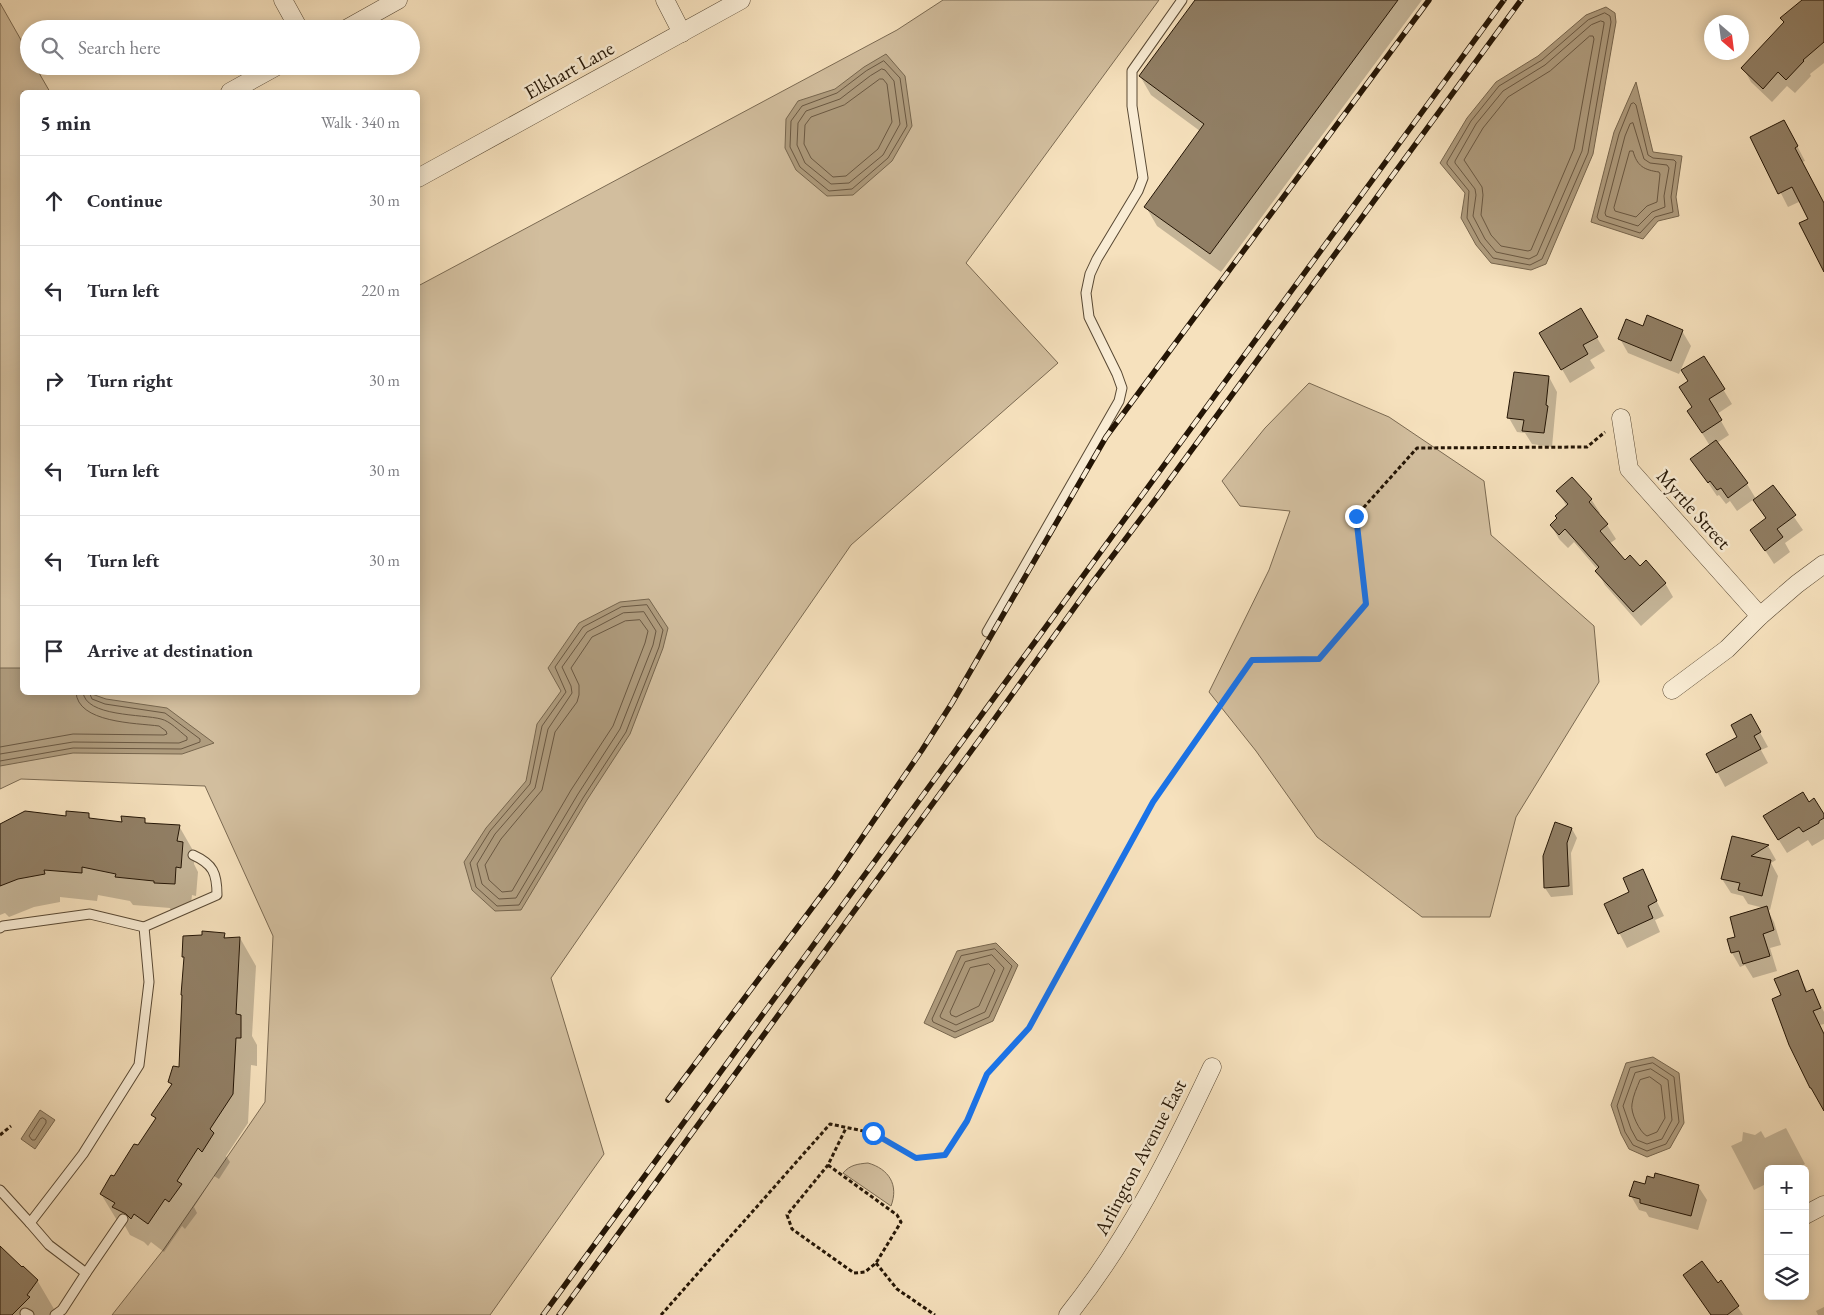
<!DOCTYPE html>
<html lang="en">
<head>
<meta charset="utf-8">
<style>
  body { margin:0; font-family:"EB Garamond",serif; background:#f2f2f3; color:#2b2b33 }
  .controls { position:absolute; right:15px; bottom:15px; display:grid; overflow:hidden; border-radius:8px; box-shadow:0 2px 12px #0003 }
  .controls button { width:45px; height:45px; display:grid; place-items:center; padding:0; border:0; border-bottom:1px solid #e1e1e2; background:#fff; color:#2b2b33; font:25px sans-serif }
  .compass { position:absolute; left:1704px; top:15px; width:45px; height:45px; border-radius:50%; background:#fff; box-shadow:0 2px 12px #0003; rotate:152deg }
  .stop { position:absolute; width:15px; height:15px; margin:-11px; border:4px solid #1a73e8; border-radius:50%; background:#fff }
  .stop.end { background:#1a73e8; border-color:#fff; box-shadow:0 1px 5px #0008 }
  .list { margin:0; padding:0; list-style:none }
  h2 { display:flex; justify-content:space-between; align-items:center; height:65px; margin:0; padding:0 20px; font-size:21px }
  h2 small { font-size:16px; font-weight:400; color:#7c7c81 }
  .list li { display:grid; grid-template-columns:32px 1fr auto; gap:15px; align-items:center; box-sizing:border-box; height:90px; padding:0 20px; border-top:1px solid #e1e1e2 }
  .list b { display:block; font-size:19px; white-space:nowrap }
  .list em { font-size:16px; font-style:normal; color:#7c7c81 }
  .icon { flex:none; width:28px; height:28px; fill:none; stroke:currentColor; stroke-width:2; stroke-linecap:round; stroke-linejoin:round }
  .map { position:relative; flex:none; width:1824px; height:1315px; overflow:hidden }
  .search { position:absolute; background:#fff; box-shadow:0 2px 12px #0003; left:20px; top:20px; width:400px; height:55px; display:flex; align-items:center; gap:12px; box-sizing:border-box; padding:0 18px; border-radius:28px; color:#7c7c81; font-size:19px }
  .panel { position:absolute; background:#fff; box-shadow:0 2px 12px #0003; left:20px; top:90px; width:400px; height:605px; border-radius:8px }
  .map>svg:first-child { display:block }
</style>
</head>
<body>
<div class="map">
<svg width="1824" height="1315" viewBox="0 0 1824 1315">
  <rect width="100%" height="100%" fill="#f6e1bd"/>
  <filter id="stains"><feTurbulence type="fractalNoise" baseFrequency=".004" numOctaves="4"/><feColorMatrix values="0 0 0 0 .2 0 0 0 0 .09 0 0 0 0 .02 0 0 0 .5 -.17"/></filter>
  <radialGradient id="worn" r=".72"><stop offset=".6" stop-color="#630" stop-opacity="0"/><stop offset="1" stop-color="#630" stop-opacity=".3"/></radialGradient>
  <g fill="#d2be9e" stroke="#7b6a52">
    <polygon points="943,0 1159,0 966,263 1058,363 851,545 551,978 604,1154 490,1315 112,1315 164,1249 265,1102 273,936 205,786 21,779 0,789 0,3 29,54 29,66 35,66 50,92 22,92 22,692 418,692 418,286 897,30"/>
    <polygon points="1309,383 1389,417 1484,481 1491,535 1594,626 1599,682 1516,817 1490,917 1422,917 1317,837 1256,751 1209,692 1269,570 1290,511 1240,506 1222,481 1265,428"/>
    <path d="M 868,1163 C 889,1169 899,1185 891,1206 L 843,1173 C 850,1165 857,1164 868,1163 Z"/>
  </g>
  <g fill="#af9c7e" stroke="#77664e">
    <polygon points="1606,7 1615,13 1616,22 1593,154 1546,264 1531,270 1491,263 1476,245 1461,218 1465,193 1440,163 1467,118 1496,82 1538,56 1586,15"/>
    <polygon points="886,54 905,76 912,126 892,161 853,195 827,196 796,170 785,148 786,119 798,101 835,89 864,67"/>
    <polygon points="1636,82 1653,152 1682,156 1676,197 1679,216 1658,221 1643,239 1591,222 1614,132"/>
    <polygon points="649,599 668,628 663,648 630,734 587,800 521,910 495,911 472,890 464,862 486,828 526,781 537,724 561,691 548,668 579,623 620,602"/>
    <polygon points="0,668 22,668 22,692 89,693 106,699 167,708 214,743 182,754 73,753 0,766"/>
    <polygon points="996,943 1018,965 993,1021 955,1038 924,1023 957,951"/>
    <polygon points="1653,1057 1679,1073 1684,1123 1670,1148 1647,1157 1629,1149 1621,1134 1611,1105 1626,1063"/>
    <polygon points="40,1110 55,1120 35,1149 21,1139"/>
  </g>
  <g fill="#0003">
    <polygon points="1196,0 1422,0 1221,272 1157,226 1146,207 1200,131 1151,95 1140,76"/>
    <polygon points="1804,0 1822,0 1824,3 1824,63 1810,74 1811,76 1795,93 1787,86 1772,102 1751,82 1743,68 1785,23"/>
    <polygon points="1792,136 1805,161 1802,162 1824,205 1824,269 1810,219 1801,201 1788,207 1752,137"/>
    <polygon points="1580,310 1605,351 1590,360 1595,368 1570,383 1541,333"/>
    <polygon points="1644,327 1682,331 1691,346 1679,374 1628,353 1620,339"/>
    <polygon points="1704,358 1732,404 1717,414 1729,435 1717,443 1747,484 1756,499 1773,487 1803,530 1785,543 1790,552 1774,564 1752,530 1766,519 1754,499 1737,511 1730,501 1726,504 1719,495 1717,496 1692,459 1710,446 1697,425 1689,382"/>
    <polygon points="1549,377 1557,392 1552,447 1532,444 1525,433 1517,432 1509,418"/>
    <polygon points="1558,491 1591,499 1600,513 1598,514 1607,525 1616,539 1609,544 1625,561 1665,583 1673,597 1641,626 1605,585 1597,571 1598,570 1574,542 1568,548 1559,539 1551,525 1567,507"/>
    <polygon points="1751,716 1768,747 1761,750 1768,763 1725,787 1708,755 1739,738"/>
    <polygon points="1809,803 1824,817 1824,839 1812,846 1808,840 1787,853 1773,831"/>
    <polygon points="88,814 91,819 123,823 144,820 147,824 179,826 195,854 194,864 198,872 196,896 192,895 190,912 171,911 170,908 133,905 130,901 98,895 97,901 60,897 60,902 34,907 9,917 5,913 0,915 0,825"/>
    <polygon points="1556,824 1572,829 1577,838 1571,853 1573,895 1551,897 1545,888"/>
    <polygon points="1733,838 1768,846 1776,860 1771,863 1778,876 1770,910 1767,909 1774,922 1781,945 1770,948 1777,971 1753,978 1745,965 1740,967 1732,953 1728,940 1737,938 1764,908 1748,904 1743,896 1731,893 1722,879"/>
    <polygon points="1642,871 1664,916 1655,920 1660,932 1627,948 1605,905 1631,893"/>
    <polygon points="224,934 226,939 240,938 256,966 252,1036 257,1045 257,1066 251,1065 248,1123 226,1156 230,1162 219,1179 214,1176 194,1207 197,1213 185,1229 182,1226 164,1252 151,1242 148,1246 144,1242 130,1235 125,1226 118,1222 101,1194 139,1147 156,1121 153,1115 172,1086 169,1082 180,1068 185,959 184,937"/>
    <polygon points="1797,972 1808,992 1813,991 1824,1012 1824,1024 1820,1025 1824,1033 1824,1108 1811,1088 1782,996"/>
    <polygon points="1786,1128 1805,1164 1798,1169 1768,1169 1768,1183 1754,1190 1731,1146 1742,1141 1743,1132 1755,1135 1761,1131 1765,1138"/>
    <polygon points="1646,1185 1698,1186 1707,1200 1698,1230 1649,1217 1646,1212 1639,1210 1631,1196"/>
    <polygon points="0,1248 22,1269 37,1280 54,1309 49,1315 0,1315"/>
    <polygon points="1685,1276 1717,1284 1721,1282 1743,1315 1711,1315"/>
    <polygon points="1824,1307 1824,1315 1818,1315 1816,1311"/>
  </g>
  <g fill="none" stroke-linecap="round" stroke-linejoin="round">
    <g stroke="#6a5842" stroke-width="1">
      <polygon points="1605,13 1610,16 1611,22 1588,153 1542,259 1530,265 1493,258 1480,242 1467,218 1469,191 1447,164 1447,162 1471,121 1499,86 1542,60 1588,20"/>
      <polygon points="1601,21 1604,22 1604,24 1582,151 1537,255 1529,259 1496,252 1485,239 1473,216 1476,195 1475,189 1455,163 1455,161 1476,124 1503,91 1545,65 1591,25"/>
      <polygon points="1590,36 1593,36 1594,39 1574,149 1531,250 1528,251 1501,246 1491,235 1481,215 1483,195 1482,187 1464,160 1483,128 1508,97 1550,71"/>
      <polygon points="884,61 900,78 907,126 888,158 852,189 829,191 800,167 790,147 791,121 802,106 837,93 866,71"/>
      <polygon points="882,69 885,70 894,81 900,124 883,155 849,183 831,184 805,163 797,145 798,123 806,111 840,99 870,76"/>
      <polygon points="880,79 883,79 887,84 892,122 878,149 846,176 833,177 811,158 804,144 805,125 811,117 844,105"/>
      <polygon points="1634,103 1636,105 1648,155 1653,158 1674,160 1676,162 1671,197 1673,212 1655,217 1640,233 1599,220 1597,217 1619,134 1631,104"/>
      <polygon points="1633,123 1644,159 1650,163 1667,165 1669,168 1664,196 1665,207 1652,212 1638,226 1606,216 1605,213 1625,136 1630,124"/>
      <path d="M 1630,151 L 1633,151 C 1637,166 1644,170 1659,172 L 1660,174 L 1657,202 L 1647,206 L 1636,217 L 1615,211 L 1614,208 Z"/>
      <polygon points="647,605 663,630 659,647 626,732 583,798 519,905 497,906 476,887 470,863 490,831 530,784 542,726 566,692 555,667 583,627 621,607"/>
      <polygon points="644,612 656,631 653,645 620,729 578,794 516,898 499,899 482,884 477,864 495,834 535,788 548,729 572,693 571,686 562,667 587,632 623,613"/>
      <polygon points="640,620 648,631 645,643 613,726 571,790 512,891 502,892 489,880 485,865 501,839 542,790 555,732 577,702 579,695 579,685 571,668 592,637 625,621"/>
      <path d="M 0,747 L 73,734 L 164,735 L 167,734 L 166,731 L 159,726 C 136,723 77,723 76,692"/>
      <path d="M 0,754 L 73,742 L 179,743 L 187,740 L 187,737 C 179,731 170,721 161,719 C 143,714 85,717 83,692"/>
      <polyline points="0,761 73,748 181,749 200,742 200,739 165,713 105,704 92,699 89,692"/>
      <polygon points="995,949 1012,966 989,1017 955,1032 933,1022 932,1019 961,956"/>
      <polygon points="992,955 1004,968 985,1012 956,1025 941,1018 940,1016 965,962"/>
      <polygon points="989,964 995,970 979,1006 956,1017 951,1015 950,1012 970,968"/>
      <polygon points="1653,1063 1674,1077 1679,1122 1666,1144 1647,1151 1633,1145 1625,1132 1617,1106 1630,1068"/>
      <polygon points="1651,1069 1668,1080 1672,1120 1662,1139 1647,1144 1637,1140 1631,1129 1623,1106 1635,1073"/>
      <path d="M 1650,1077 L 1661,1085 L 1665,1118 L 1657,1132 L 1647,1136 C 1640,1133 1630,1112 1632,1104 C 1633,1096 1637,1087 1640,1080 Z"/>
      <polygon points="43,1118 46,1120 46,1123 35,1140 32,1140 29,1136 40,1119"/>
    </g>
  </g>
  <g fill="#917f65" stroke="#241505">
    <polygon points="1195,0 1398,0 1210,254 1144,207 1204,124 1139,76"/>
    <polygon points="1802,0 1824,0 1824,42 1803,60 1804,61 1786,80 1778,72 1763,89 1741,68 1784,22 1780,18"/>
    <polygon points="1784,120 1798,146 1795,148 1824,203 1824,272 1799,223 1808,219 1792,187 1778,194 1750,137"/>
    <polygon points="1581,308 1598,337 1583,345 1588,354 1561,370 1539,333"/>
    <polygon points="1647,315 1683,330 1671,361 1618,339 1626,319 1643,326"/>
    <polygon points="1704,356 1725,389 1709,399 1722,420 1702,433 1687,411 1692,407 1679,387 1688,381 1681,370"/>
    <polygon points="1514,372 1549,376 1546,405 1548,406 1544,433 1522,431 1524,420 1507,418"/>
    <polygon points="1716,440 1748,483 1728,498 1721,488 1717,490 1710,481 1708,483 1690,459"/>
    <polygon points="1572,477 1592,499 1589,502 1608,524 1600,531 1625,560 1630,555 1640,566 1646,560 1666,583 1633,612 1595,571 1599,567 1565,529 1559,535 1550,525 1557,518 1555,516 1568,504 1556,491"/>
    <polygon points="1773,485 1796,515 1777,529 1783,537 1765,551 1750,530 1766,518 1753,500"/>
    <polygon points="1751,714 1761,732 1754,736 1761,749 1716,773 1706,754 1737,737 1731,725"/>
    <polygon points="1803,792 1809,802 1814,798 1824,814 1824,818 1819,821 1819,823 1803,832 1799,827 1778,840 1763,816"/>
    <polygon points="25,811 66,816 66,811 89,813 89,818 122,822 121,816 145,818 145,823 180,825 177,841 183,842 181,868 176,867 175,884 154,883 154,881 115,877 116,874 82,867 82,873 44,870 45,874 18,879 0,886 0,824"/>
    <polygon points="1555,822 1572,828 1567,843 1569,886 1544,888 1543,856"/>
    <polygon points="1732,836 1769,845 1751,856 1771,860 1762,896 1738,890 1740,883 1721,879"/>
    <polygon points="1643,869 1657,901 1648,906 1653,918 1618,934 1604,904 1629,892 1623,878"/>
    <polygon points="1767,906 1774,930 1763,934 1770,956 1743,964 1739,951 1731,953 1727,939 1735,937 1730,917"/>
    <polygon points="202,931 225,933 224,938 240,937 236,1014 241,1015 241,1038 236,1038 233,1094 210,1129 214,1133 202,1152 198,1148 177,1181 182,1184 169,1202 165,1199 148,1224 134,1214 131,1219 126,1214 112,1207 115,1203 100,1194 111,1175 114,1176 134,1144 138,1145 156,1118 151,1115 172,1084 168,1082 173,1066 179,1067 182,995 181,995 184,957 182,957 183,936 202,935"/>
    <polygon points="1798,970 1806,992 1813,989 1821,1008 1813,1011 1824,1034 1824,1111 1811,1088 1810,1088 1789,1045 1772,999 1781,995 1774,979"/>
    <polygon points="1655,1173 1699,1185 1691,1216 1640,1203 1640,1199 1629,1196 1634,1181 1645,1184 1647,1176 1654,1178"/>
    <polygon points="0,1246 22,1267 23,1266 38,1280 27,1295 30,1297 12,1315 0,1315"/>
    <polygon points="1702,1261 1718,1283 1721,1280 1739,1306 1727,1315 1711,1315 1683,1275"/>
  </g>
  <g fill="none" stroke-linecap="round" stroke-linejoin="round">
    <g stroke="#584833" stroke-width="11">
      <g id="lane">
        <polyline points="987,632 1119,401 1122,388 1117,374 1089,317 1086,293 1090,274 1097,259 1138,191 1143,178 1132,106 1132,71 1182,0"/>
        <path d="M 144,927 L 217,895 C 217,873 213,864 193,855"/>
        <polyline points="0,928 3,926 90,914 144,927 149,982 139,1065 83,1154 30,1223 0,1190"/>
        <polyline points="30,1223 49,1245 86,1273 62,1310 55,1315"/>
        <polyline points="86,1273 123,1219"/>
        <polyline points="25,1313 29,1315"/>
      </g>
    </g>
    <g stroke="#584833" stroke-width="19">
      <g id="street">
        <polyline points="283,0 299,29"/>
        <polyline points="665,0 682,33"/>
        <polyline points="346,29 398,0"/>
        <polyline points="230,92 277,66"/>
        <polyline points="418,178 741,0"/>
        <polyline points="1621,418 1629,469 1760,616"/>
        <polyline points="1672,690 1727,649 1760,616 1797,584 1824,564"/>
        <polyline points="1805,1215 1824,1205"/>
        <path d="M 1068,1315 C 1128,1240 1171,1154 1212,1067"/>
      </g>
    </g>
    <g stroke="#241505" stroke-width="3" stroke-dasharray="4 2.5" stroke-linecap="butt">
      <polyline points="0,1135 11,1126"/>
      <polyline points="828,1165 897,1215 901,1222 876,1263 865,1272 854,1273 792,1229 787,1215 828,1165 846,1128"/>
      <polyline points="876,1263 897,1289 935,1315"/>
      <polyline points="661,1315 830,1124 873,1133 916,1158 945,1155 967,1121 987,1074 1029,1028 1153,802 1252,659 1319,659 1366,604 1356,516 1417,448 1587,447 1605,432"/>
    </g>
    <use href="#lane" stroke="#f9ecd4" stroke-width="9"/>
    <use href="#street" stroke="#f9ecd4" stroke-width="18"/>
    <g stroke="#241505" stroke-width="5.5">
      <g id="rail">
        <polyline points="668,1100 833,880 922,750 952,703 1106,437 1429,0"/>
        <polyline points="543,1315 1504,0"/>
        <polyline points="559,1315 988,728 1093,582 1158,496 1521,0"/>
      </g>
    </g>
    <use href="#rail" stroke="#f9ecd4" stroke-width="4" stroke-dasharray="11" stroke-linecap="butt"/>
  </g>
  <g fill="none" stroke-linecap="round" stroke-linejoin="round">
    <polyline stroke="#1a73e8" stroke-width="6" points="873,1133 916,1158 945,1155 967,1121 987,1074 1029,1028 1153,802 1252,660 1319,659 1366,604 1356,516"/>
  </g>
  <g text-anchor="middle" stroke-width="5" stroke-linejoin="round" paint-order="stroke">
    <g font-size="20" fill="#241505" stroke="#f9ecd4">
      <text transform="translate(569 70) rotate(-29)" y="7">Elkhart Lane</text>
      <text transform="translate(1694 509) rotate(48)" y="7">Myrtle Street</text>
      <text transform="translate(1140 1157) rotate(-62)" y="7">Arlington Avenue East</text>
    </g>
  </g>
  <rect width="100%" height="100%" filter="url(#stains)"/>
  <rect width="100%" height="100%" fill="url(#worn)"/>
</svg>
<div class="controls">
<button>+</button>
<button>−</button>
<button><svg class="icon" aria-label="layers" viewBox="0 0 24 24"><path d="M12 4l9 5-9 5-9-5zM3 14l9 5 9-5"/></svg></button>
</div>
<svg class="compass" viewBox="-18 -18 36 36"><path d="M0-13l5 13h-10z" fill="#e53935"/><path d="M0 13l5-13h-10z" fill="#7c7c81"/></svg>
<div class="stop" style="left:873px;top:1133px"></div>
<div class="stop end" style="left:1356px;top:516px"></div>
<div class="search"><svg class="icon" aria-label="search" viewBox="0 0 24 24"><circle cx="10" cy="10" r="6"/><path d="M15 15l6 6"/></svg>Search here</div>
<section class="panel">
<h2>5 min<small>Walk · 340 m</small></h2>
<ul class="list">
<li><svg class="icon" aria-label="ahead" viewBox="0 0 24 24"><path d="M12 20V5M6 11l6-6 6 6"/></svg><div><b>Continue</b></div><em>30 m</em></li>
<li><svg class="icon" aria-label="left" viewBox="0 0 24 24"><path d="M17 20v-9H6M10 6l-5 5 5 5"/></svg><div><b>Turn left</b></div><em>220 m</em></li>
<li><svg class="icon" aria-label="right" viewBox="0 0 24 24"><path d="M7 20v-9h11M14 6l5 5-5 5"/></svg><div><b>Turn right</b></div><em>30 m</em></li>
<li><svg class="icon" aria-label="left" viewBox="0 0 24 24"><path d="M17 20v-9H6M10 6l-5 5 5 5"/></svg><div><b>Turn left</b></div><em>30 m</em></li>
<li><svg class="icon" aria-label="left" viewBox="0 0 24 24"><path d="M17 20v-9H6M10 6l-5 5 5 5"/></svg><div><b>Turn left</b></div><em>30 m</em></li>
<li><svg class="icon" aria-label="arrive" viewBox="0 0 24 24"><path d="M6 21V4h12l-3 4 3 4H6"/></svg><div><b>Arrive at destination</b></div></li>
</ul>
</section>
</div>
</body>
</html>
